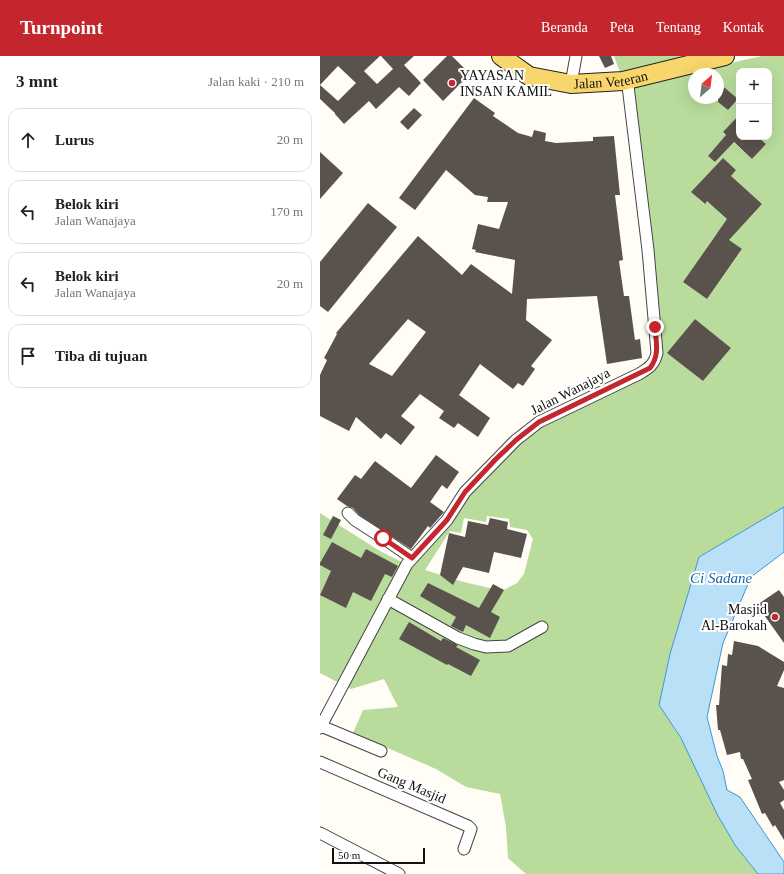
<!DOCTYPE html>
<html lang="id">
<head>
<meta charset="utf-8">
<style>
  body { margin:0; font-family:Georgia,serif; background:#f2f2f2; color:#222 }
  .controls { position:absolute; right:12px; top:12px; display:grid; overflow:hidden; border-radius:8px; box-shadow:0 4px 16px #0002 }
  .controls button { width:36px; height:36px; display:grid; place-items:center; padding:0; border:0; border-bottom:1px solid #e0e0e0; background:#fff; color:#222; font:20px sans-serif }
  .compass { position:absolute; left:368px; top:12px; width:36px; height:36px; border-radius:50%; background:#fff; box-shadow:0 4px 16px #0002; rotate:28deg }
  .scale { position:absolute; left:12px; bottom:10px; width:93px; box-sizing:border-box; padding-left:4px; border:2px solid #111; border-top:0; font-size:11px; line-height:14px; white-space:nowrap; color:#111; -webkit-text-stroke:3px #fff; paint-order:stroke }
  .stop { position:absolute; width:12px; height:12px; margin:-9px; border:3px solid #c4262e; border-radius:50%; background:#fff }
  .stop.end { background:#c4262e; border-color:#fff; box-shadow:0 1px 4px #0008 }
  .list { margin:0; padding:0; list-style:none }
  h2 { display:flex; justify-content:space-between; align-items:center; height:52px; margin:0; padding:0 16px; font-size:17px }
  h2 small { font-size:13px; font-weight:400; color:#767676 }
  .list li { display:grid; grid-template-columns:26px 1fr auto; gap:12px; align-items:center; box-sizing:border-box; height:64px; margin:0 8px 8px; padding:0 8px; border:1px solid #e0e0e0; border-radius:12px }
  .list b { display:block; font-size:15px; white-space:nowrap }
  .list p { margin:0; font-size:13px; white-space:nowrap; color:#767676 }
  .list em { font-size:13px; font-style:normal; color:#767676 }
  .icon { flex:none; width:22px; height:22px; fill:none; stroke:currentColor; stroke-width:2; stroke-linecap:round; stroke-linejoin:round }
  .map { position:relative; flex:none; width:464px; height:818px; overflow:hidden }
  header { display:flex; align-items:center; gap:24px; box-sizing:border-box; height:56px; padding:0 20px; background:#c4262e; color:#fff }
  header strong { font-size:19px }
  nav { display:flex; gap:22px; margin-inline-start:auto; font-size:14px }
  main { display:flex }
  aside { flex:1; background:#fff }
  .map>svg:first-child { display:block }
</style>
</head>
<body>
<header>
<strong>Turnpoint</strong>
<nav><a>Beranda</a><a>Peta</a><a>Tentang</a><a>Kontak</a></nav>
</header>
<main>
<aside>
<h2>3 mnt<small>Jalan kaki · 210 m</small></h2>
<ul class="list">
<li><svg class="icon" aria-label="ahead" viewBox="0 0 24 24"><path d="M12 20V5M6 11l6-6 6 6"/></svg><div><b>Lurus</b></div><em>20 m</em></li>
<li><svg class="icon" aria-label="left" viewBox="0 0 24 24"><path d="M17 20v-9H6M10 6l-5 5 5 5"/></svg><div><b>Belok kiri</b><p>Jalan Wanajaya</p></div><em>170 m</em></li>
<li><svg class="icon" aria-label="left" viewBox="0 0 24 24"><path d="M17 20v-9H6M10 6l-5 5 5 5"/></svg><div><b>Belok kiri</b><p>Jalan Wanajaya</p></div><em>20 m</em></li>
<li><svg class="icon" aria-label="arrive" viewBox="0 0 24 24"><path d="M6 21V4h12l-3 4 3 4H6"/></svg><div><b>Tiba di tujuan</b></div></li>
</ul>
</aside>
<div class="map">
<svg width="464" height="818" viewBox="0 0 464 818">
  <rect width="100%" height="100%" fill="#fffdf5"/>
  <g fill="#b9dc9c" fill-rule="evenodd">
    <polygon points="294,0 405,0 303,25"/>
    <path d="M 442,0 L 464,0 L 464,451 L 379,501 L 350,598 L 339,649 L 362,684 L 398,760 L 415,789 L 438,818 L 206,818 L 188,802 L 186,771 L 180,738 L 146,731 L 116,713 L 33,677 L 43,654 L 78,651 L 64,623 L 31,633 L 0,617 L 0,457 L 60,495 L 82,506 L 145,436 L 219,366 L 335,306 L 308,30 ZM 419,15 L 449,15 L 449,81 L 438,81 L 446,88 L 432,103 L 403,77 L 416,62 L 419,64 ZM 374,18 L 398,18 L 398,26 L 418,43 L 408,54 L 394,42 L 374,42 ZM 412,88 L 395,106 L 388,100 ZM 403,102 L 416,114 L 384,148 L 372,136 ZM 419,128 L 442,148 L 419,173 ZM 397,177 L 422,194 L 387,243 L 363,226 ZM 375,263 L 411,292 L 383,325 L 348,297 ZM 167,460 L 189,463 L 190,471 L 207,474 L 213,483 L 204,518 L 197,527 L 182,535 L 140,525 L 105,514 L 130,475 L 141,477 L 144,462 L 166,466 Z"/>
  </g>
  <polygon fill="#b9e0f7" stroke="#3f96cf" points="464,451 464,496 431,521 403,587 387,661 397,700 403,715 407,734 420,741 464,806 464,818 438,818 415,789 397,758 361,682 339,649 350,598 379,501"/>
  <g fill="#5a524d" fill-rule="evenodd">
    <polygon points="0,0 60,0 44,15 57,28 73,13 61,0 94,0 84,9 101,27 89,40 79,31 56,53 49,45 24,68 15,58 15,57 0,43 0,29 18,45 36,27 18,10 0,29"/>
    <polygon points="127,0 132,0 150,18 123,45 103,24"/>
    <polygon points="279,0 291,0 294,8 285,12"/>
    <polygon points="398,26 418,43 408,54 398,46"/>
    <path d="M 154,42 L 175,57 L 173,60 L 198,77 L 212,81 L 214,74 L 226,77 L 225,85 L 236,87 L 273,85 L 273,81 L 294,80 L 300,139 L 295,139 L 303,204 L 299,205 L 304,240 L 309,240 L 315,284 L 320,283 L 322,302 L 287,308 L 277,240 L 207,243 L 206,264 L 232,284 L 211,310 L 215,313 L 203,330 L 198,327 L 193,333 L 160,308 L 139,339 L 170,362 L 158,381 L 138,367 L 134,372 L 119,362 L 124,355 L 100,338 L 81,360 L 95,371 L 81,389 L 66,377 L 61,383 L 36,361 L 29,375 L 0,360 L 0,319 L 7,304 L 4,302 L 17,278 L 16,277 L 98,180 L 142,219 L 151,208 L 192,238 L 195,204 L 155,196 L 156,194 L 152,193 L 158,168 L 179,173 L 188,146 L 167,146 L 168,141 L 155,139 L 126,114 L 95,154 L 79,142 ZM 88,263 L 106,276 L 72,320 L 49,308 Z"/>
    <polygon points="94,52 102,59 88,74 80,66"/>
    <polygon points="419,59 419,81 438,81 446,88 432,103 414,86 395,106 388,100 406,79 403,76"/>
    <polygon points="0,96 23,117 0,143"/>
    <polygon points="403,102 416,114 411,120 442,148 409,184 422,193 387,243 363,226 407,163 387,145 385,148 371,136"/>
    <polygon points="48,147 77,171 8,256 0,250 0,206"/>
    <polygon points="375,263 411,292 383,325 347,297"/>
    <polygon points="116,399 139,416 127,433 122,429 110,446 124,456 110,472 108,470 91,493 39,459 33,452 27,450 17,443 35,419 41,423 55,405 91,432"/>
    <polygon points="13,460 21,464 11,483 3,479"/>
    <polygon points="170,462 188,466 187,473 207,478 201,502 174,496 169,517 143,511 133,529 120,519 129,477 145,481 148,465 168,469"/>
    <polygon points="12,486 41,502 46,493 78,510 72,521 65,518 51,545 33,536 26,552 0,539 11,515 0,509 0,507"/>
    <polygon points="108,527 159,552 173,528 184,534 171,556 180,561 170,582 146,569 143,576 131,570 136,561 100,540"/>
    <polygon points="459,534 464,541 464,587 437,549"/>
    <polygon points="89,566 121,585 123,582 138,589 136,591 160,604 151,620 128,608 127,609 79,583"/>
    <polygon points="414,585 438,590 464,606 464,614 457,630 464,632 464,724 459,726 464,734 464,744 460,747 464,754 464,784 455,769 453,771 445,757 442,758 428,724 432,723 423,703 421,703 420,696 407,699 400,674 398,674 396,649 399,649 402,609 407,610 408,598 412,599"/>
  </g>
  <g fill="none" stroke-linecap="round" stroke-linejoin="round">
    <g stroke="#444" stroke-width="13">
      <g id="street">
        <polyline points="251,28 256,0"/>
        <polyline points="28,457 35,464 63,482 92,502"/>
        <polyline points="68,543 138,582 154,588 166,591 188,590 222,571"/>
        <polyline points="1,670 61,695"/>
        <path d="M 0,672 L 87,508 L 127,464 L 145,436 L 196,384 L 219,366 L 319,318 C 329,312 334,309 337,297 L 328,194 L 308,30 L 303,25"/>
        <polyline points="0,706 148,770 151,773 144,793"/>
        <polyline points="0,777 79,818"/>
      </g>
    </g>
    <g stroke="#222" stroke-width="20">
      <g id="primary">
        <path id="s1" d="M 181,0 L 209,20 L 251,28 L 303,25 L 405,0"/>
      </g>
    </g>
    <use href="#street" stroke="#fff" stroke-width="11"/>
    <use href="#primary" stroke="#f9d66b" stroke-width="18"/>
  </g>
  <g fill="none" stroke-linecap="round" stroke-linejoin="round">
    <path stroke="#c4262e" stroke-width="5" d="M 63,482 L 92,502 L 127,464 L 145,436 L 176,403 L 196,384 L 219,366 L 330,312 C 340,299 336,286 335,271"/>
  </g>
  <g fill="#c4262e" stroke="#fff" stroke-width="1.5">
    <circle cx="132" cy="27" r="4"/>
    <circle cx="455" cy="561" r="4"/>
  </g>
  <g text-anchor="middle" stroke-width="4" stroke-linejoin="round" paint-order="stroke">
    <g font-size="14" fill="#111" stroke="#fff" text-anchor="start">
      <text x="140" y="24">YAYASAN<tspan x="140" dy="16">INSAN KAMIL</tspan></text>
      <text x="447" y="558" text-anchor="end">Masjid<tspan x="447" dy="16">Al-Barokah</tspan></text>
    </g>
    <g font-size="14" fill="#111" stroke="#fff">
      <text dy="5" stroke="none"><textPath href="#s1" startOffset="117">Jalan Veteran</textPath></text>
      <text transform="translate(250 335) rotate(-27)" y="5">Jalan Wanajaya</text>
      <text transform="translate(92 729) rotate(23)" y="5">Gang Masjid</text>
    </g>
    <g font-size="15" font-style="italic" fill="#1768a6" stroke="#fff">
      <text x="401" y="527">Ci Sadane</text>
    </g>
  </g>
</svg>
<div class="controls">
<button>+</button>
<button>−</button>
</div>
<svg class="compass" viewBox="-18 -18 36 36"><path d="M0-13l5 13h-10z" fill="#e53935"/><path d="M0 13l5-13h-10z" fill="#767676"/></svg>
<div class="scale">50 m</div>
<div class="stop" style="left:63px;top:482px"></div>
<div class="stop end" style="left:335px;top:271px"></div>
</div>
</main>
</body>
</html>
